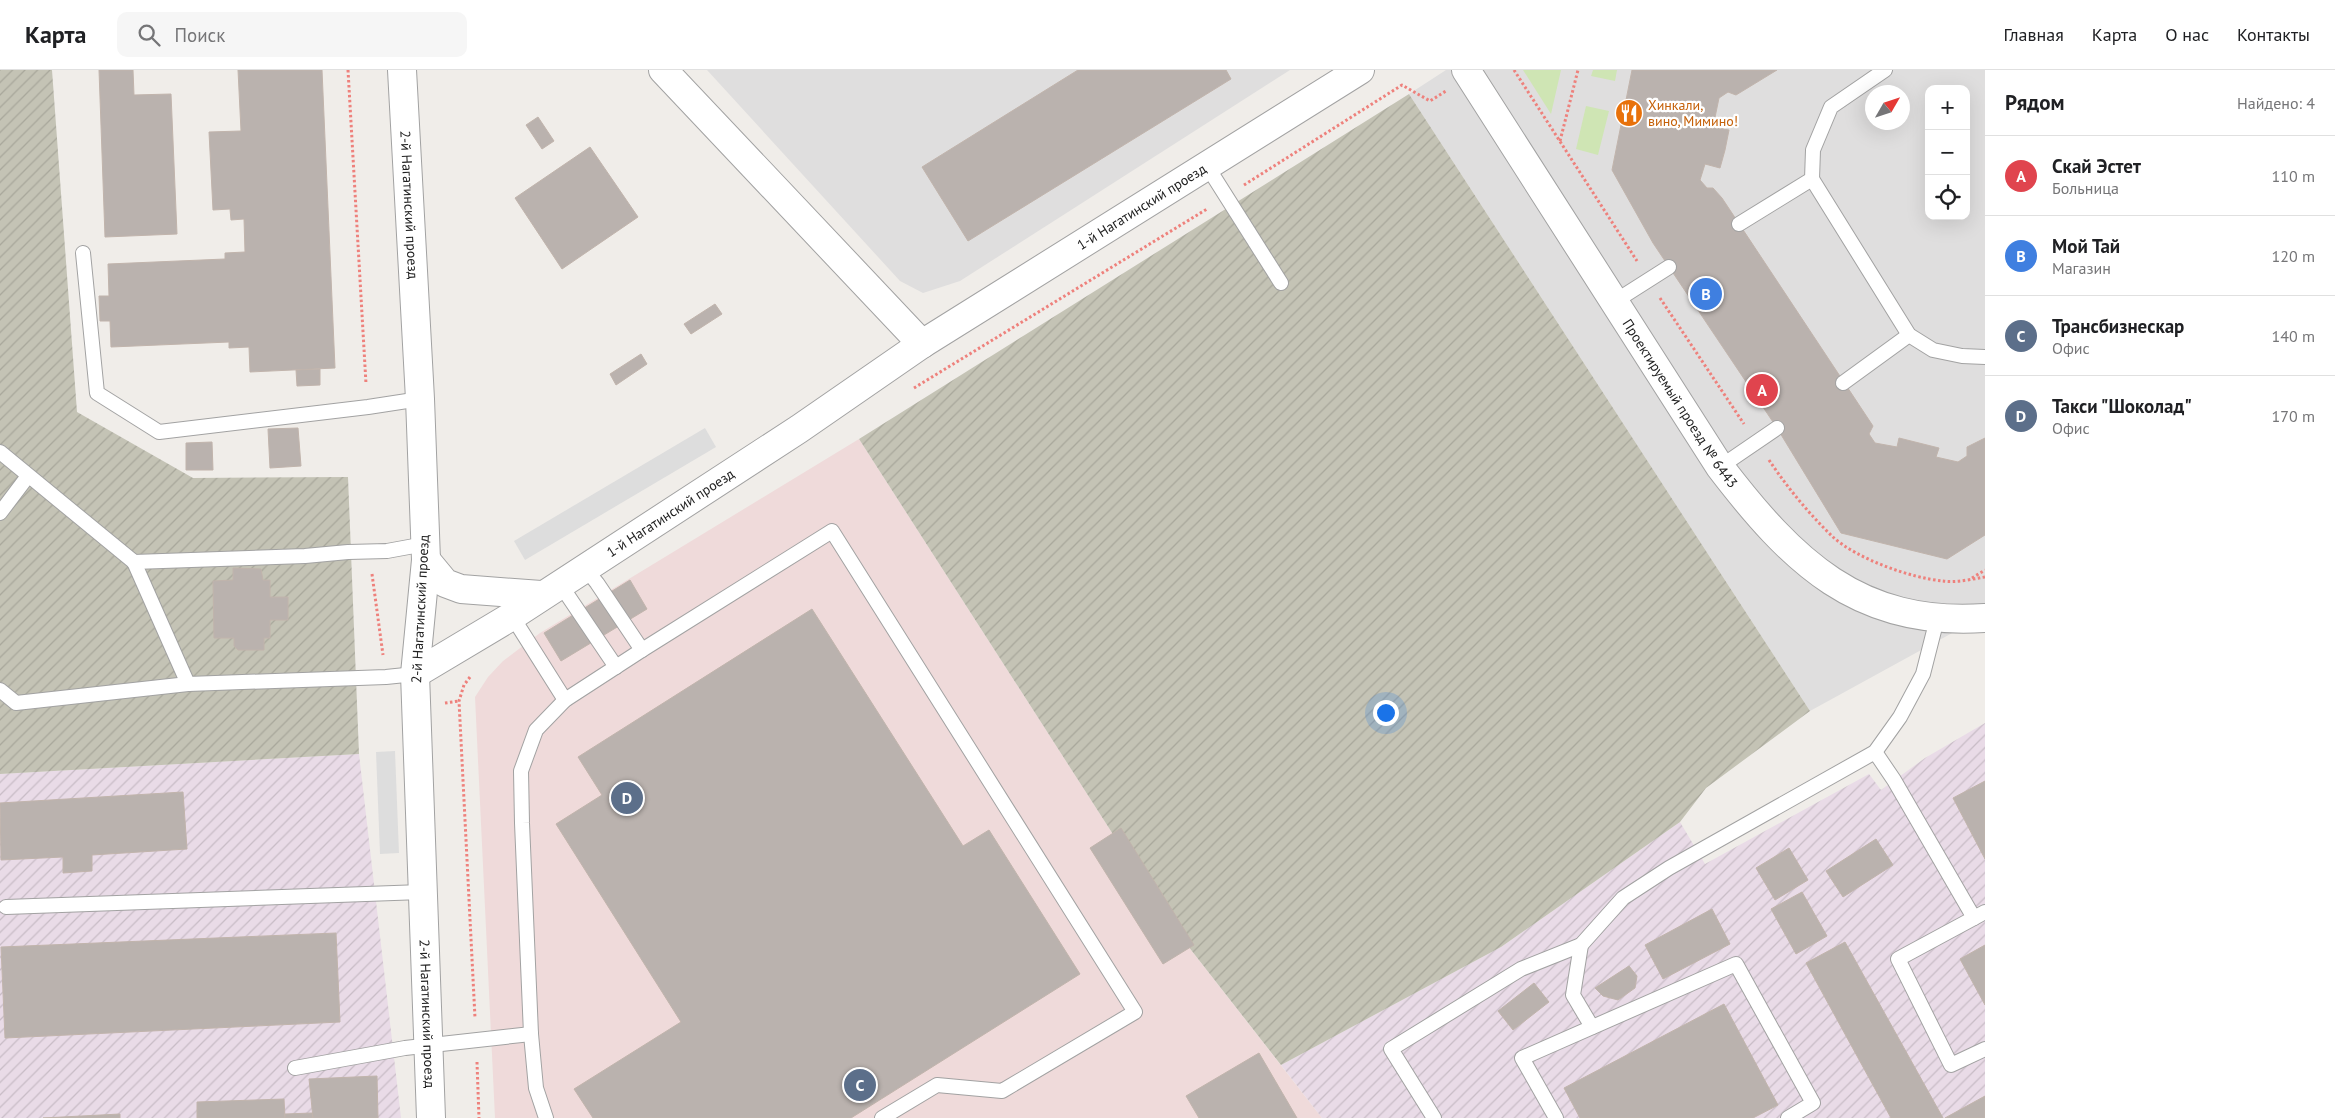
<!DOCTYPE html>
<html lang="ru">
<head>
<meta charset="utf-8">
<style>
  body { margin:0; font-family:"PT Sans",sans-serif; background:#f6f6f6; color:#202124 }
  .controls { position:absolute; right:15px; top:15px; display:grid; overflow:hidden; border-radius:10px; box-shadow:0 5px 20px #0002 }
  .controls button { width:45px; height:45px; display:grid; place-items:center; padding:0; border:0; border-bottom:1px solid #e0e0e0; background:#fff; color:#202124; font:25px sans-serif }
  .compass { position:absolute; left:1865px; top:15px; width:45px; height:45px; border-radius:50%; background:#fff; box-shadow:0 5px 20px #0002; rotate:51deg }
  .you { position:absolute; left:1385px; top:642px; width:18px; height:18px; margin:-12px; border:4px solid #fff; border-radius:50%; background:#1a73e8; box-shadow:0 0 0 8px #1a73e833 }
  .badge { display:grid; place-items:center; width:32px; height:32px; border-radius:50%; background:#ea580c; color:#fff; font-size:16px; font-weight:700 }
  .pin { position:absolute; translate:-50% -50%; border:2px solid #fff; box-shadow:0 1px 5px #0006 }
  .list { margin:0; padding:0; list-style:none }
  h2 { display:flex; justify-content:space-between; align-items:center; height:65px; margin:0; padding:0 20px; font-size:21px }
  h2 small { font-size:16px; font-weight:400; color:#757577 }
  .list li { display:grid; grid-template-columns:32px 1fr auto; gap:15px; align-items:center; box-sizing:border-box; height:80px; padding:0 20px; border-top:1px solid #e0e0e0 }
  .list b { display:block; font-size:19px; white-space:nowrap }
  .list p { margin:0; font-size:16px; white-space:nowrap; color:#757577 }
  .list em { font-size:16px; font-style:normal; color:#757577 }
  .icon { flex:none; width:28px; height:28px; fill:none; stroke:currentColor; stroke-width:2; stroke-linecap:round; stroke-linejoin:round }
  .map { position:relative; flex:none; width:1985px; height:1048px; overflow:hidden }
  header { display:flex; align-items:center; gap:30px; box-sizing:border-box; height:70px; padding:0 25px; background:#fff; border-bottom:1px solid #e0e0e0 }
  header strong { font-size:24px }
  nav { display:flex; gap:28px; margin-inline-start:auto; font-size:18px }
  .search { width:350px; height:45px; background:#f6f6f6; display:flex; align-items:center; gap:12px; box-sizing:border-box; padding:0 18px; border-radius:10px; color:#757577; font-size:19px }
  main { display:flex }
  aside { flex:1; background:#fff }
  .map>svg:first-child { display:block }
</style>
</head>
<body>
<header>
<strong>Карта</strong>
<div class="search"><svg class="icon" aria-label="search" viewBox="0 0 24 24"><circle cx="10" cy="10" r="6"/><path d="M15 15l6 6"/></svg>Поиск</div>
<nav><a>Главная</a><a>Карта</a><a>О нас</a><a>Контакты</a></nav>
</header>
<main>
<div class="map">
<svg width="1985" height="1048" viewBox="0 0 1985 1048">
  <defs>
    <pattern id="industrial-furrows" width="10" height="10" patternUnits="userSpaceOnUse" patternTransform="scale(1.25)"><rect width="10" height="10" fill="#e9dbe7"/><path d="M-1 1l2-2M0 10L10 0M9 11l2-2" fill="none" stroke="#c8bcc6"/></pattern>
    <pattern id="construction-furrows" width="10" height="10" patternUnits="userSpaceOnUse" patternTransform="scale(1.25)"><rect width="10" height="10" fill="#c4c3b5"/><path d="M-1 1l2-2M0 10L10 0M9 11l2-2" fill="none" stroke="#a8a79b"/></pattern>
  </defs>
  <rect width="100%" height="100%" fill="#f0ede9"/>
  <g fill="#dfdede" fill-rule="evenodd">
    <polygon points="707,0 1290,0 960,211 923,223 900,211"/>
    <path d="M 1446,0 L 1985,0 L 1985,545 L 1810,641 L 1409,24 ZM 1929,19 L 1966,19 L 1966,146 L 1929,146 ZM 1872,22 L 1902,22 L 1902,52 L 1872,52 Z"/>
  </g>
  <polygon fill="#efdada" points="859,369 1170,853 1322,1048 495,1048 475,627 488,607 503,591 540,563"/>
  <g fill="url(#industrial-furrows)">
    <polygon points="1985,653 1985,1048 1322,1048 1281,995 1501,877 1680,752 1705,794 1869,704 1881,720 1925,688"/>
    <polygon points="359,684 401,1048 0,1048 0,704"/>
  </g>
  <g fill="url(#construction-furrows)">
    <polygon points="0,0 52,0 77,342 193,408 348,407 359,684 0,704"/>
    <polygon points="1409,24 1810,641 1706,718 1680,752 1501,877 1281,995 1170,853 859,369"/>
  </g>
  <g fill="#cfe5b4">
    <polygon points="1523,0 1561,0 1551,44"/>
    <polygon points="1593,0 1617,0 1615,11 1591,6"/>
    <polygon points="1586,36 1609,41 1598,85 1576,79"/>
  </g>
  <g fill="#ddd">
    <polygon points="705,358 716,377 525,490 514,471"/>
    <polygon points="395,681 399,783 380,784 376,682"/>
  </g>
  <g fill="#bab2ae" stroke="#c1b4ac">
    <polygon points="99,0 133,0 134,25 171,24 177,164 105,167"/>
    <polygon points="238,0 322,0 335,298 250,302 249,277 229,278 229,272 111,277 110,251 100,251 99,226 109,226 108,194 225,189 225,183 245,182 244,149 231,150 230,139 213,140 209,62 241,61"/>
    <polygon points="1078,0 1226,0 1231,9 968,171 922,97"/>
    <polygon points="1632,0 1777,0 1736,25 1728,22 1719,28 1713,57 1729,60 1725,80 1720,98 1705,94 1700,110 1707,118 1713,118 1722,128 1873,356 1869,364 1875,373 1897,377 1899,368 1939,378 1936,387 1958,392 1967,386 1967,377 1985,368 1985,465 1947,489 1841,463 1777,358 1653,173 1612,100"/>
    <polygon points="538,47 554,71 542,79 526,55"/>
    <polygon points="590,77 638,147 562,199 515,128"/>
    <polygon points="715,234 722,244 691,264 684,254"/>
    <polygon points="641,284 647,294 616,315 610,304"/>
    <polygon points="320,299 320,315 297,316 296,300"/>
    <polygon points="298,358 301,396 270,398 268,359"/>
    <polygon points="212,372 213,400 186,400 186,373"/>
    <polygon points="233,498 261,499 263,510 270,510 270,527 288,527 288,550 270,550 270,568 264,568 264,580 238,580 234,576 234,568 214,568 213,511 233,510"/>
    <polygon points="630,510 647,539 561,591 544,563"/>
    <polygon points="812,539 963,776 989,760 1080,904 851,1048 593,1048 574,1019 681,952 556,754 602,725 578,687"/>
    <polygon points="1985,711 1985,789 1953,728"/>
    <polygon points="183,722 187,779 92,785 92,801 63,803 63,787 1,790 0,733"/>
    <polygon points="1121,758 1194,875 1163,894 1090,778"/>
    <polygon points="1876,769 1893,795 1843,827 1826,801"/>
    <polygon points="1789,778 1808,810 1775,830 1756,798"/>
    <polygon points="1802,822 1827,866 1796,884 1771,839"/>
    <polygon points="1712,839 1730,874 1663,909 1645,875"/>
    <polygon points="336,863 340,952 5,968 1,877"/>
    <polygon points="1845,872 1943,1048 1891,1048 1806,893"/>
    <polygon points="1985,875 1985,935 1960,889"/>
    <polygon points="1629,896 1637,906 1635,918 1618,930 1603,926 1595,918"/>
    <polygon points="1534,913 1549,932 1513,960 1498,941"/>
    <polygon points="1724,934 1778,1035 1753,1048 1580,1048 1564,1018"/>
    <polygon points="1259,983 1297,1048 1199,1048 1186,1026"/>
    <polygon points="377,1006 378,1048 313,1048 309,1009"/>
    <polygon points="1985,1026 1985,1048 1945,1048"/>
    <polygon points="284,1029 285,1048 197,1048 197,1032"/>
    <polygon points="312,1043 313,1048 285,1048 285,1044"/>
    <polygon points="120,1044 120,1048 43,1048"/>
  </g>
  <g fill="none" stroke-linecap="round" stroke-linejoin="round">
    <g stroke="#a2a2a2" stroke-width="16">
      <g id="lane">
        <polyline points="1207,96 1281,213"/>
        <polyline points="1812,109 1909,265 1933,280 1962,286 1985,287"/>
        <polyline points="1739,154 1812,109 1813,80 1831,37 1885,0"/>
        <polyline points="83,183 97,323 159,362 368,337 420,329"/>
        <polyline points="1614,232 1669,197"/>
        <polyline points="1843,313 1909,265"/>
        <polyline points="0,382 134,492 305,486 348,482 387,481 425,474"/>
        <polyline points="1720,397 1777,358"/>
        <polyline points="0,443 28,406"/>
        <polyline points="134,492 188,614"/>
        <polyline points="585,498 597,513 642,580"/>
        <polyline points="560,514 616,597"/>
        <polyline points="512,546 565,630"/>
        <polyline points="0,620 16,633 188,614 386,607 415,604"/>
        <polyline points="1875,682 1894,710 1974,848 1985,842"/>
        <polyline points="6,837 422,822"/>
        <polyline points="1974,848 1898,889 1951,995 1985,979"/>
        <polyline points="1581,875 1573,925 1592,957"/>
        <polyline points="295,998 405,978 531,964"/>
        <polyline points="546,1048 536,1018 531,964 522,753 521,701 536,660 565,630 642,580 832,461 1135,942 1002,1021 937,1015 882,1048"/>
        <polyline points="1434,1048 1391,979 1521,899 1581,875 1623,828 1669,798 1875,682 1900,647 1923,604 1937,549"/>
        <polyline points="1556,1048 1522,988 1736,894 1813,1033 1788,1048"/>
      </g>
    </g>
    <g stroke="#a2a2a2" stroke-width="30">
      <g id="street">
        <path id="s1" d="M 402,0 L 420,329 L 426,490 L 415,604 L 431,1048"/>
        <polyline points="663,0 922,274"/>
        <path id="s2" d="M 1466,0 L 1720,397 C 1792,491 1858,557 1985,548"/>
        <polyline points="426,490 445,513 461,519 541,525"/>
        <path id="s3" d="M 415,604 L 512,546 L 799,359 L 922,274 L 1360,0"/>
      </g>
    </g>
    <g stroke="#ee817c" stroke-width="3" stroke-dasharray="2.5 2.5" stroke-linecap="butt">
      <polyline points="348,0 366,314"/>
      <polyline points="1514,0 1637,191"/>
      <polyline points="1560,71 1578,0"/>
      <polyline points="1244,115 1402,15 1430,31 1446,21"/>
      <polyline points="1660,228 1744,354"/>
      <polyline points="914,318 1207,139"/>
      <path d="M 1769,390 C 1787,417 1809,444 1833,467 C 1857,489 1911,508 1943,511 C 1956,513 1972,509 1985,507"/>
      <polyline points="372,504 383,585"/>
      <polyline points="1972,508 1985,500"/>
      <polyline points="470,607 464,615 459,631 475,948"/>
      <polyline points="445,633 459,631"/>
      <polyline points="477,992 479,1048"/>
    </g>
    <use href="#lane" stroke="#fff" stroke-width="14"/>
    <use href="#street" stroke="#fff" stroke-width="28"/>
  </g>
  <defs>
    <g id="restaurant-disc" transform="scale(1.4375)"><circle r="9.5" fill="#e8710a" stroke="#fff"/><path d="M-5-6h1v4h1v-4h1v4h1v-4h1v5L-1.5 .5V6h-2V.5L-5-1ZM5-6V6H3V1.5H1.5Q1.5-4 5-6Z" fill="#fff"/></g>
  </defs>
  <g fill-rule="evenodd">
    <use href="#restaurant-disc" x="1629" y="43"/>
  </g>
  <g text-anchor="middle" stroke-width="4.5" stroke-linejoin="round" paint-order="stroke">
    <g font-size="14" fill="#c56008" stroke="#fff" text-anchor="start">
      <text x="1648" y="40">Хинкали,<tspan x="1648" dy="16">вино, Мимино!</tspan></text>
    </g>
    <g font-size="14" fill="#212121" stroke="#fff">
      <text dy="5" stroke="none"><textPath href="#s1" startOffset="135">2-й Нагатинский проезд</textPath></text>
      <text dy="5" stroke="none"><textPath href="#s3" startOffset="864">1-й Нагатинский проезд</textPath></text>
      <text dy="5" stroke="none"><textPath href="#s2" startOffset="396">Проектируемый проезд № 6443</textPath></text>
      <text dy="5" stroke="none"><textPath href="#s3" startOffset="302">1-й Нагатинский проезд</textPath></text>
      <text transform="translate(420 539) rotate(-87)" y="5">2-й Нагатинский проезд</text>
      <text dy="5" stroke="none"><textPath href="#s1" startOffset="945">2-й Нагатинский проезд</textPath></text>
    </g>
  </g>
</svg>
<div class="controls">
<button>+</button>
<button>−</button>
<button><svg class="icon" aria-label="locate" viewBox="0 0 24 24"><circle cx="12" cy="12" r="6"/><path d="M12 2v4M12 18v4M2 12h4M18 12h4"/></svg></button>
</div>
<svg class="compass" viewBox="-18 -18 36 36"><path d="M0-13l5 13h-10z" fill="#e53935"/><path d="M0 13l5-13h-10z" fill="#757577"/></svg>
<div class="you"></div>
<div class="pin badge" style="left:1762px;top:320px;background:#e0444e">A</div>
<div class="pin badge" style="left:1706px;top:224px;background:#3f7fe0">B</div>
<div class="pin badge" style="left:860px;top:1015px;background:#5c6f8a">C</div>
<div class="pin badge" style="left:627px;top:728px;background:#5c6f8a">D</div>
</div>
<aside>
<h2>Рядом<small>Найдено: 4</small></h2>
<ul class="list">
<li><span class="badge" style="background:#e0444e">A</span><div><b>Скай Эстет</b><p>Больница</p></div><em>110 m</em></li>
<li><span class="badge" style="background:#3f7fe0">B</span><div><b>Мой Тай</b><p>Магазин</p></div><em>120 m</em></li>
<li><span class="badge" style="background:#5c6f8a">C</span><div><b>Трансбизнескар</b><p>Офис</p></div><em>140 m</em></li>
<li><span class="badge" style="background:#5c6f8a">D</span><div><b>Такси &quot;Шоколад&quot;</b><p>Офис</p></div><em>170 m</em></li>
</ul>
</aside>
</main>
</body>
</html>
